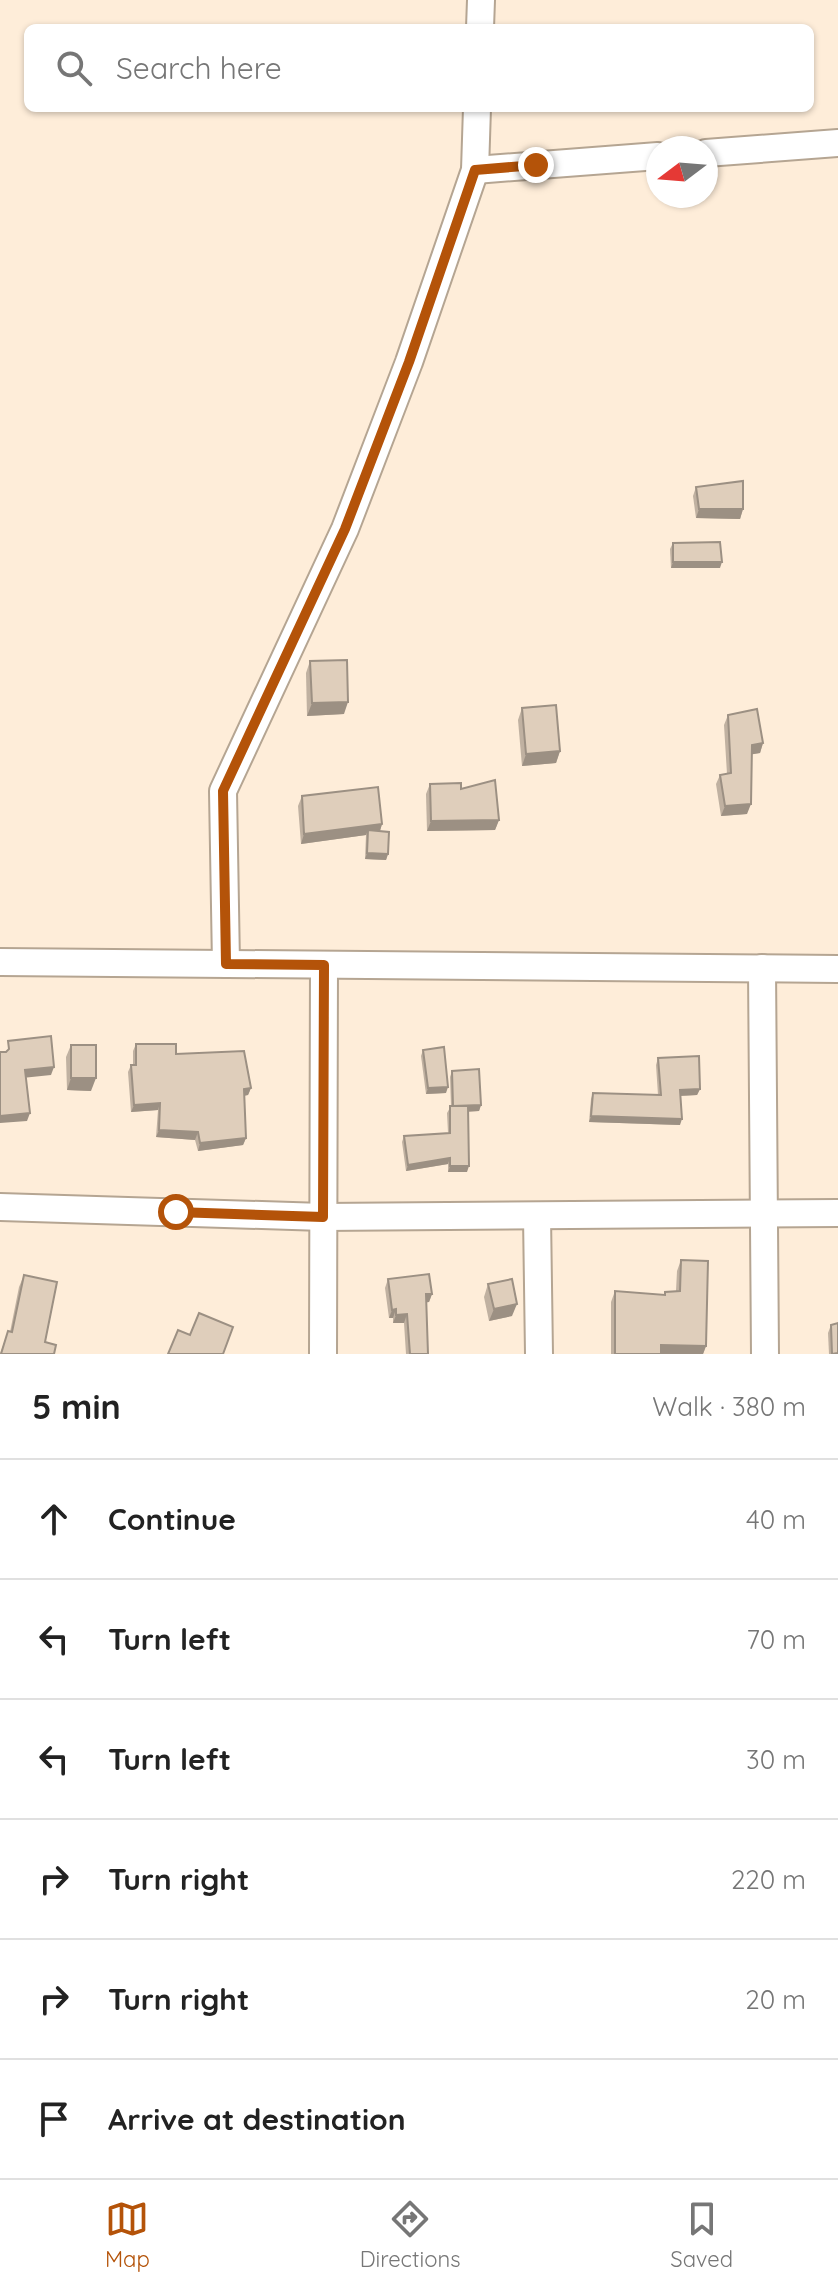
<!DOCTYPE html>
<html lang="en">
<head>
<meta charset="utf-8">
<style>
  body { margin:0; font-family:Quicksand,sans-serif; background:#f6f6f6; color:#222 }
  .compass { position:absolute; left:646px; top:136px; width:72px; height:72px; border-radius:50%; background:#fff; box-shadow:0 2px 6px #0004; rotate:254deg }
  .stop { position:absolute; width:24px; height:24px; margin:-18px; border:6px solid #b45309; border-radius:50%; background:#fff }
  .stop.end { background:#b45309; border-color:#fff; box-shadow:0 2px 8px #0008 }
  .list { margin:0; padding:0; list-style:none }
  h2 { display:flex; justify-content:space-between; align-items:center; height:104px; margin:0; padding:0 32px; font-size:34px }
  h2 small { font-size:26px; font-weight:400; color:#767676 }
  .list li { display:grid; grid-template-columns:52px 1fr auto; gap:24px; align-items:center; box-sizing:border-box; height:120px; padding:0 32px; border-top:2px solid #e0e0e0 }
  .list b { display:block; font-size:30px; white-space:nowrap }
  .list em { font-size:26px; font-style:normal; color:#767676 }
  .icon { flex:none; width:44px; height:44px; fill:none; stroke:currentColor; stroke-width:2; stroke-linecap:round; stroke-linejoin:round }
  .map { position:relative; flex:none; width:838px; height:1354px; overflow:hidden }
  .search { position:absolute; background:#fff; box-shadow:0 2px 6px #0004; left:24px; right:24px; top:24px; height:88px; display:flex; align-items:center; gap:20px; box-sizing:border-box; padding:0 28px; border-radius:12px; color:#767676; font-size:30px }
  .sheet { height:824px; background:#fff }
  nav { display:flex; justify-content:space-around; align-items:center; box-sizing:border-box; height:112px; border-top:2px solid #e0e0e0; background:#fff; font-size:22px; color:#767676 }
  nav a { display:grid; justify-items:center; gap:4px }
  nav .on { color:#b45309 }
  .map>svg:first-child { display:block }
</style>
</head>
<body>
<div class="map">
<svg width="838" height="1354" viewBox="0 0 838 1354">
  <rect width="100%" height="100%" fill="#feedd9"/>
  <g fill="none" stroke-linecap="round" stroke-linejoin="round">
    <g stroke="#b5a592" stroke-width="30">
      <g id="minor">
        <polyline points="480,28 481,0"/>
        <polyline points="706,153 838,143"/>
        <polyline points="475,170 658,156"/>
        <polyline points="0,962 838,969"/>
        <polyline points="226,964 223,791 345,529 409,362 475,170 477,108"/>
        <polyline points="762,968 765,1354"/>
        <polyline points="0,1207 323,1217 838,1213"/>
        <polyline points="537,1216 539,1354"/>
        <polyline points="323,1354 324,965"/>
      </g>
    </g>
    <use href="#minor" stroke="#fff" stroke-width="26"/>
  </g>
  <g fill="#c0b1a1">
    <polygon points="696,487 743,509 740,519 696,518 693,496"/>
    <polygon points="673,543 720,568 671,568 670,549"/>
    <polygon points="310,661 344,714 307,716 306,673"/>
    <polygon points="522,708 560,751 556,763 522,766 518,720"/>
    <polygon points="728,715 763,743 760,753 751,754 747,814 721,816 716,784 720,775 727,774 724,725"/>
    <polygon points="430,784 461,789 499,820 495,830 427,831 426,794"/>
    <polygon points="302,796 382,824 380,831 388,854 386,860 365,859 366,835 301,844 298,806"/>
    <polygon points="136,1044 176,1054 251,1088 248,1095 244,1096 246,1138 243,1145 198,1151 195,1140 156,1137 158,1110 131,1112 128,1072 131,1065 133,1065 133,1051"/>
    <polygon points="71,1045 91,1091 67,1090 66,1057"/>
    <polygon points="423,1050 446,1093 426,1094 421,1056"/>
    <polygon points="658,1058 700,1089 697,1095 680,1096 680,1125 589,1122 591,1099 593,1093 658,1095 656,1065"/>
    <polygon points="452,1071 481,1105 479,1111 468,1112 467,1172 448,1172 448,1164 406,1171 402,1142 404,1136 448,1133 447,1113 451,1106 450,1077"/>
    <polygon points="681,1260 706,1346 703,1354 611,1354 611,1302 615,1291 664,1295 665,1292 676,1291 677,1271"/>
    <polygon points="24,1275 45,1342 54,1354 0,1354 8,1331 10,1332 19,1287"/>
    <polygon points="388,1279 432,1294 429,1302 426,1302 428,1354 406,1354 404,1323 393,1323 393,1318 389,1318 385,1288"/>
    <polygon points="488,1284 512,1316 489,1321 484,1297"/>
    <polygon points="831,1325 838,1354 829,1354 828,1333"/>
  </g>
  <g fill="#9c9083">
    <polygon points="699,509 743,509 740,519 696,518"/>
    <polygon points="673,562 722,562 720,568 671,568"/>
    <polygon points="348,702 344,714 307,716 312,703"/>
    <polygon points="763,743 760,753 748,755 752,745"/>
    <polygon points="560,751 556,763 522,766 526,754"/>
    <polygon points="751,804 747,814 721,816 725,806"/>
    <polygon points="499,820 495,830 427,831 431,821"/>
    <polygon points="382,824 379,834 368,830 366,835 301,844 304,834"/>
    <polygon points="367,853 388,854 386,860 365,859"/>
    <polygon points="54,1067 51,1075 22,1078 25,1070"/>
    <polygon points="71,1078 96,1078 91,1091 67,1090"/>
    <polygon points="448,1087 446,1093 426,1094 428,1088"/>
    <polygon points="251,1088 248,1095 241,1096 244,1089"/>
    <polygon points="700,1089 697,1095 677,1096 680,1090"/>
    <polygon points="160,1103 158,1110 131,1112 134,1105"/>
    <polygon points="481,1105 479,1111 451,1112 453,1106"/>
    <polygon points="30,1113 27,1121 0,1123 0,1116"/>
    <polygon points="591,1116 682,1119 680,1125 589,1122"/>
    <polygon points="159,1130 198,1132 195,1140 156,1137"/>
    <polygon points="246,1138 243,1145 198,1151 200,1143"/>
    <polygon points="450,1158 448,1164 406,1171 408,1165"/>
    <polygon points="450,1166 469,1166 467,1172 448,1172"/>
    <polygon points="426,1294 432,1294 429,1302 423,1303"/>
    <polygon points="517,1304 512,1316 489,1321 494,1309"/>
    <polygon points="396,1309 393,1318 389,1318 392,1310"/>
    <polygon points="407,1314 404,1323 393,1323 396,1315"/>
    <polygon points="661,1345 706,1346 703,1354 658,1354"/>
  </g>
  <g fill="#dfcebb" stroke="#9c9083" stroke-width="2">
    <polygon points="743,481 743,509 699,509 696,487"/>
    <polygon points="720,542 722,562 673,562 673,543"/>
    <polygon points="347,660 348,702 312,703 310,661"/>
    <polygon points="556,705 560,751 526,754 522,708"/>
    <polygon points="757,709 763,743 752,745 751,804 725,806 720,775 731,773 728,715"/>
    <polygon points="495,780 499,820 431,821 430,784 461,783 461,789"/>
    <polygon points="378,787 382,824 304,834 302,796"/>
    <polygon points="368,830 389,832 388,854 367,853"/>
    <polygon points="51,1036 54,1067 25,1070 30,1113 0,1116 0,1052 6,1052 9,1049 8,1041"/>
    <polygon points="136,1044 176,1044 176,1054 244,1051 251,1088 244,1089 246,1138 200,1143 198,1132 159,1130 160,1103 134,1105 131,1065 136,1065"/>
    <rect x="71" y="1045" width="25" height="33"/>
    <polygon points="444,1047 448,1087 428,1088 423,1050"/>
    <polygon points="699,1056 700,1089 680,1090 682,1119 591,1116 593,1093 661,1095 658,1058"/>
    <polygon points="479,1069 481,1105 453,1106 452,1071"/>
    <polygon points="450,1106 468,1106 469,1166 450,1166 450,1158 408,1165 404,1136 450,1133"/>
    <polygon points="681,1260 708,1261 706,1346 661,1345 661,1354 615,1354 615,1291 665,1295 665,1292 680,1291"/>
    <polygon points="429,1274 432,1294 426,1294 428,1354 410,1354 407,1314 396,1315 396,1309 392,1310 388,1279"/>
    <polygon points="24,1275 57,1282 45,1342 56,1345 54,1354 1,1354 8,1331 12,1332"/>
    <polygon points="512,1279 517,1304 494,1309 488,1284"/>
    <polygon points="199,1313 233,1327 223,1354 168,1354 178,1330 190,1335"/>
    <polygon points="838,1323 838,1353 832,1354 831,1325"/>
  </g>
  <g fill="none" stroke-linecap="round" stroke-linejoin="round">
    <polyline stroke="#b45309" stroke-width="10" points="176,1212 323,1217 324,965 226,964 223,791 345,529 409,362 475,170 536,165"/>
  </g>
</svg>
<svg class="compass" viewBox="-18 -18 36 36"><path d="M0-13l5 13h-10z" fill="#e53935"/><path d="M0 13l5-13h-10z" fill="#767676"/></svg>
<div class="stop" style="left:176px;top:1212px"></div>
<div class="stop end" style="left:536px;top:165px"></div>
<div class="search"><svg class="icon" aria-label="search" viewBox="0 0 24 24"><circle cx="10" cy="10" r="6"/><path d="M15 15l6 6"/></svg>Search here</div>
</div>
<section class="sheet">
<h2>5 min<small>Walk · 380 m</small></h2>
<ul class="list">
<li><svg class="icon" aria-label="ahead" viewBox="0 0 24 24"><path d="M12 20V5M6 11l6-6 6 6"/></svg><div><b>Continue</b></div><em>40 m</em></li>
<li><svg class="icon" aria-label="left" viewBox="0 0 24 24"><path d="M17 20v-9H6M10 6l-5 5 5 5"/></svg><div><b>Turn left</b></div><em>70 m</em></li>
<li><svg class="icon" aria-label="left" viewBox="0 0 24 24"><path d="M17 20v-9H6M10 6l-5 5 5 5"/></svg><div><b>Turn left</b></div><em>30 m</em></li>
<li><svg class="icon" aria-label="right" viewBox="0 0 24 24"><path d="M7 20v-9h11M14 6l5 5-5 5"/></svg><div><b>Turn right</b></div><em>220 m</em></li>
<li><svg class="icon" aria-label="right" viewBox="0 0 24 24"><path d="M7 20v-9h11M14 6l5 5-5 5"/></svg><div><b>Turn right</b></div><em>20 m</em></li>
<li><svg class="icon" aria-label="arrive" viewBox="0 0 24 24"><path d="M6 21V4h12l-3 4 3 4H6"/></svg><div><b>Arrive at destination</b></div></li>
</ul>
</section>
<nav>
<a class="on"><svg class="icon" aria-label="map" viewBox="0 0 24 24"><path d="M3 6l6-2 6 2 6-2v14l-6 2-6-2-6 2zM9 4v14M15 6v14"/></svg>Map</a>
<a><svg class="icon" aria-label="directions" viewBox="0 0 24 24"><path d="M12 3l9 9-9 9-9-9zM9 14v-3h6M13 9l2 2-2 2"/></svg>Directions</a>
<a><svg class="icon" aria-label="saved" viewBox="0 0 24 24"><path d="M7 4h10v16l-5-4-5 4z"/></svg>Saved</a>
</nav>
</body>
</html>
